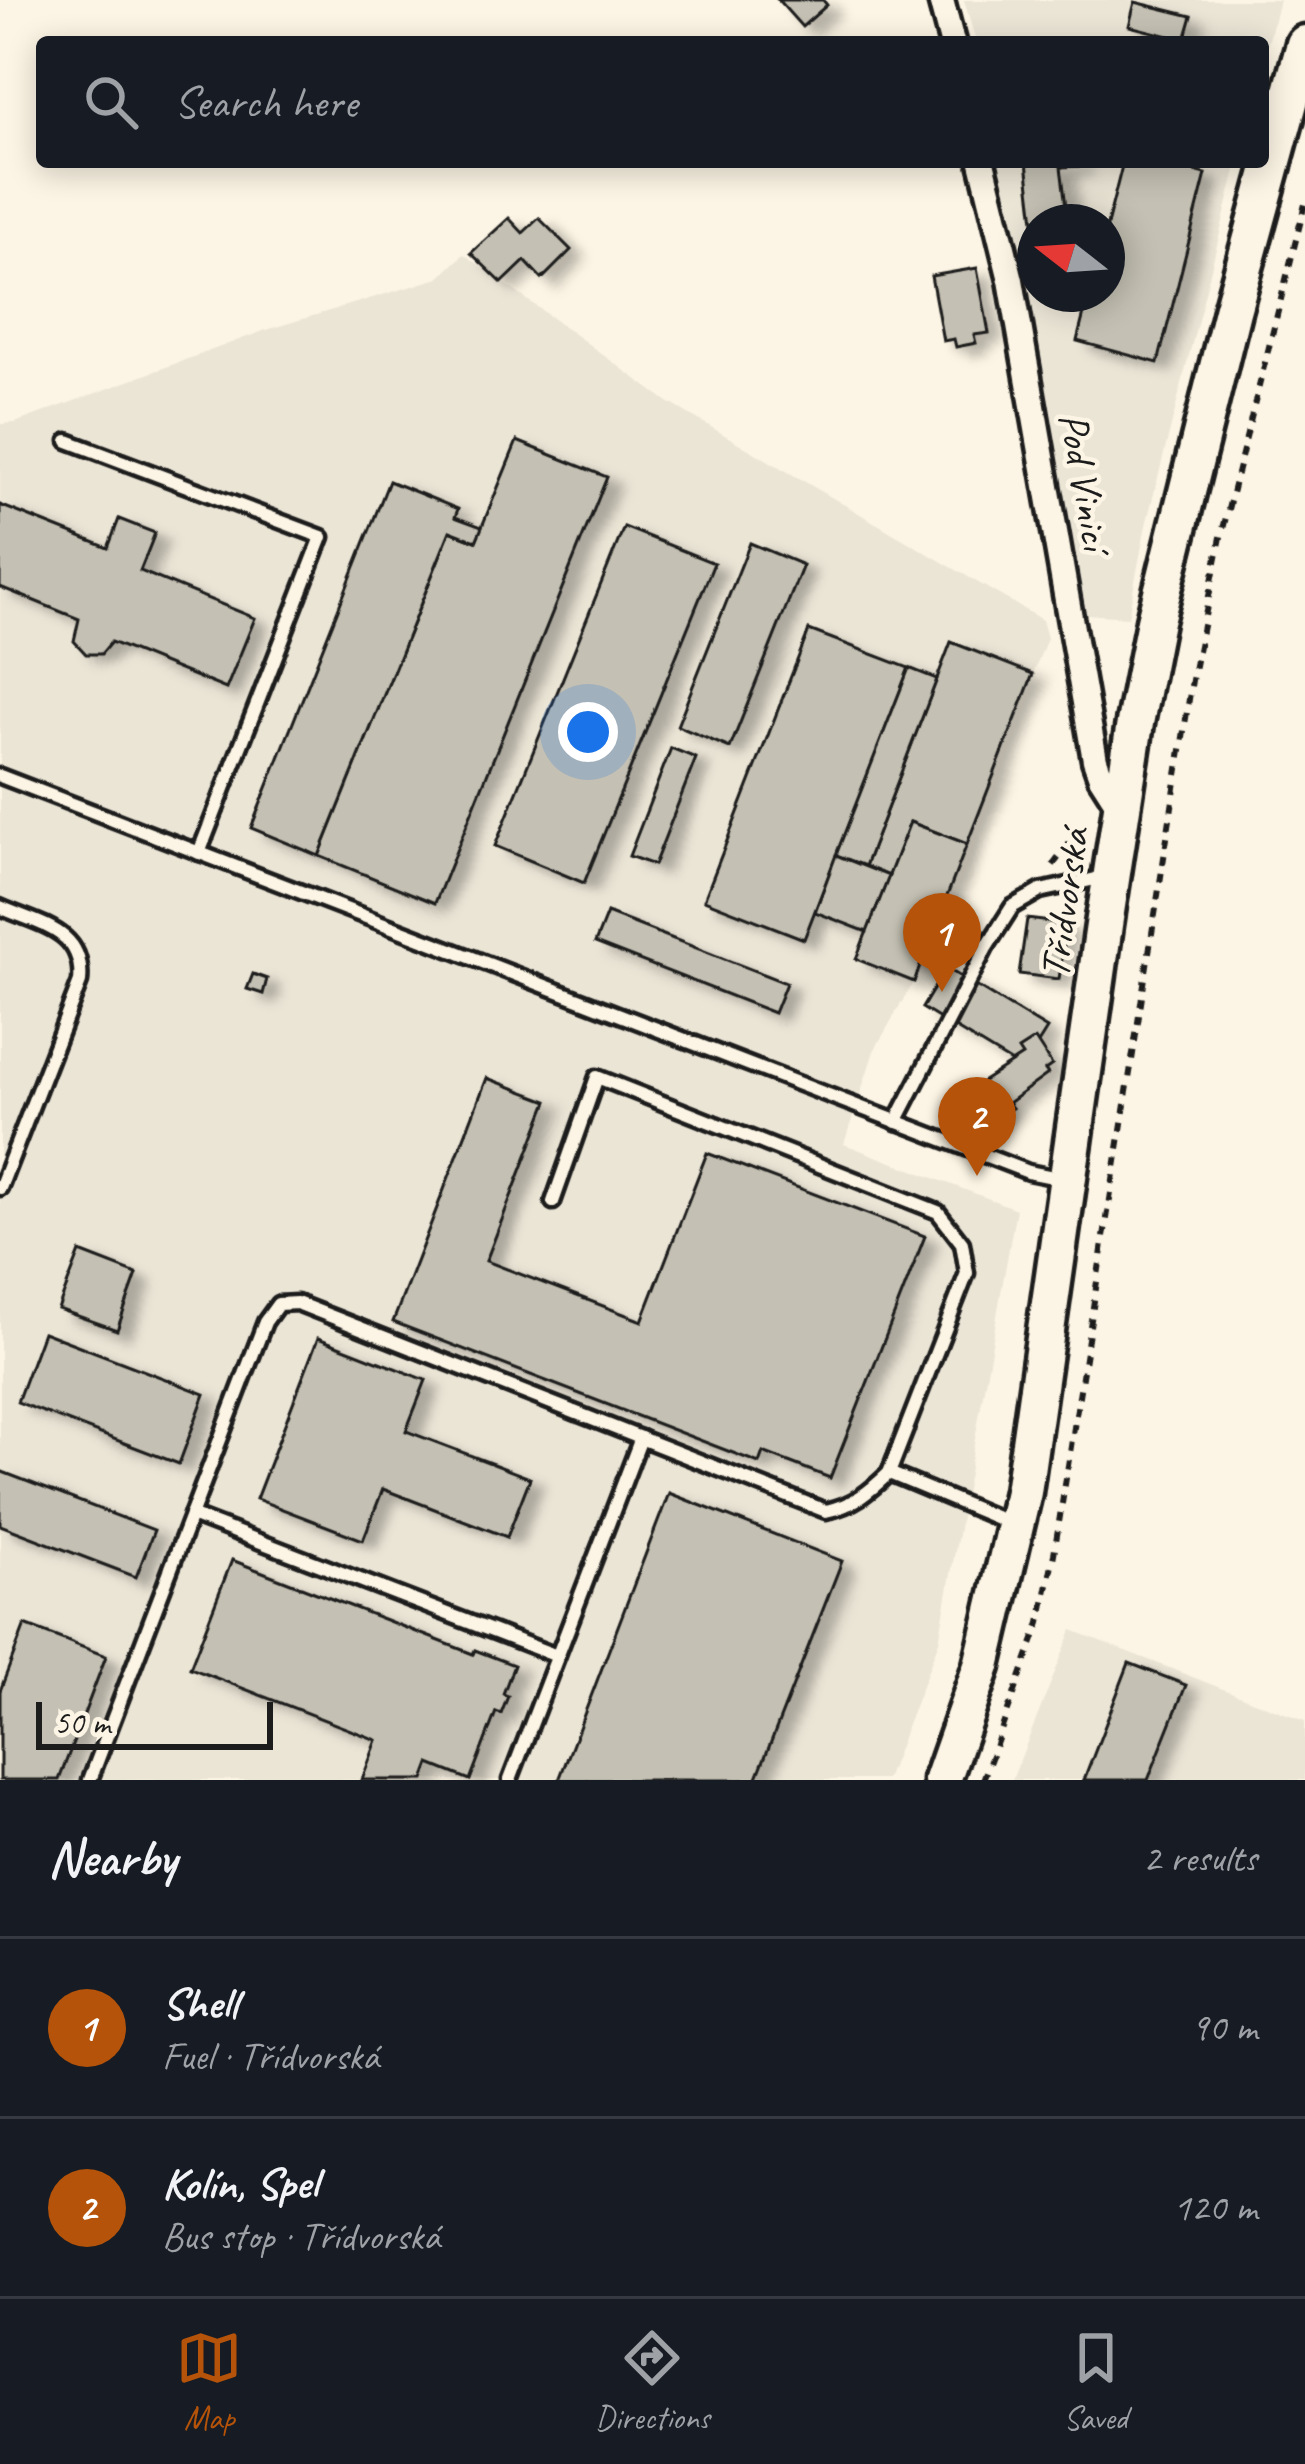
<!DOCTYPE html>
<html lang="en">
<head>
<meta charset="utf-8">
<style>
  body { margin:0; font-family:Caveat,sans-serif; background:#242831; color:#f1f3f6 }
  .compass { position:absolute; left:1017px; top:204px; width:108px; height:108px; border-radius:50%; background:#171b24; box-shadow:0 6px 30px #0003; rotate:287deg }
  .scale { position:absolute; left:36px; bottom:30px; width:237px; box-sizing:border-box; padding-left:12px; border:6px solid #1c1c1c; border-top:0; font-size:33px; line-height:42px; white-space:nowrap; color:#1c1c1c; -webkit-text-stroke:9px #fcf5e5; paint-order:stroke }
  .you { position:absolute; left:588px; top:732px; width:42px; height:42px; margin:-30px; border:9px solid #fff; border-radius:50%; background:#1a73e8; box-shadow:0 0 0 18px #1a73e833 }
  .badge { display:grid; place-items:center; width:78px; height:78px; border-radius:50%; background:#b45309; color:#fff; font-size:39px; font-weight:700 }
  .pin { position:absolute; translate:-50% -99px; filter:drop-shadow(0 3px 6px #0008) }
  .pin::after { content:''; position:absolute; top:63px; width:42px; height:36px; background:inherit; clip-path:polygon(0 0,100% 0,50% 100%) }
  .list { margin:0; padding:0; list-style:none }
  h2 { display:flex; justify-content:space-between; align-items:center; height:156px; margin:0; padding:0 48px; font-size:51px }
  h2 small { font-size:39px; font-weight:400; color:#9ea1a6 }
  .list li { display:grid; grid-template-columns:78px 1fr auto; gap:36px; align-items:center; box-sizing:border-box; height:180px; padding:0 48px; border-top:3px solid #363941 }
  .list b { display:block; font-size:45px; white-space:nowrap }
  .list p { margin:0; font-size:39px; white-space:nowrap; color:#9ea1a6 }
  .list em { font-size:39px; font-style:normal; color:#9ea1a6 }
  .icon { flex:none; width:66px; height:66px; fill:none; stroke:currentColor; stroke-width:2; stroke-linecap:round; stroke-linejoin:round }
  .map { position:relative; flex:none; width:1305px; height:1780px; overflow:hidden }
  .search { position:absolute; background:#171b24; box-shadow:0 6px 30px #0003; left:36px; right:36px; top:36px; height:132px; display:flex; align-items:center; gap:30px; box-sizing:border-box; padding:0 42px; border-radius:12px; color:#9ea1a6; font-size:45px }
  .sheet { height:516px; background:#171b24 }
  nav { display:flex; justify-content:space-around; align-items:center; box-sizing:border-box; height:168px; border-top:3px solid #363941; background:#171b24; font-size:33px; color:#9ea1a6 }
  nav a { display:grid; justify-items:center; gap:6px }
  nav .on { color:#b45309 }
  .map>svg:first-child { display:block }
</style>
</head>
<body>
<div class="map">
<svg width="1305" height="1780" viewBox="0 0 1305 1780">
  <defs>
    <filter id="shadow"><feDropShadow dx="13" dy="8" stdDeviation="6" flood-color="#0004"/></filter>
  </defs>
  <rect width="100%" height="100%" fill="#fcf5e5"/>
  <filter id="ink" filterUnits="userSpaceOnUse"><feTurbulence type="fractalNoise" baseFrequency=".00833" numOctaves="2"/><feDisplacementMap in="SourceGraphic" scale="24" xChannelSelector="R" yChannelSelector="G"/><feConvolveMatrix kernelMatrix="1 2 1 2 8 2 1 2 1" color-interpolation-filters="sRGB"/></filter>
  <g filter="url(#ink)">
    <g fill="#ebe5d6" fill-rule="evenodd">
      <polygon points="964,0 1279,0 1263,63 1263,42 976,42"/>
      <path d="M 999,162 L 1238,162 L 1146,525 L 1128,617 L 1085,614 ZM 1035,222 L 1107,222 L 1107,294 L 1035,294 Z"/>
      <polygon points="464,254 668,402 1042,620 1047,638 914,981 874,1051 844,1144 1016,1209 939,1641 886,1780 0,1780 0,424 15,423 266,330 439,278"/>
      <polygon points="1072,1630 1305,1721 1305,1780 1012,1780"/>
    </g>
    <g fill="#c4c0b3" stroke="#1c1c1c" stroke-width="3" filter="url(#shadow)">
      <polygon points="778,0 823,0 827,5 802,27"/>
      <polygon points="1135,2 1192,16 1185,40 1129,26"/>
      <polygon points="1027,162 1079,162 1079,166 1061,167 1068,222 1035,222 1035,230"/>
      <polygon points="1123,162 1160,162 1206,174 1158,363 1077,341 1089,294 1107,294 1107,225"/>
      <polygon points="509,218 523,233 539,218 571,250 542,279 525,261 502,283 471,253"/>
      <polygon points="977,268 989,333 974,335 976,343 956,347 954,339 943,341 931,276"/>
      <polygon points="517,441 607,477 435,903 319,856 450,531 476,541"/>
      <polygon points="389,481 458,509 455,517 482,527 476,541 450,531 319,856 251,828"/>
      <polygon points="0,505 108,548 119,519 155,533 140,571 255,618 226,689 111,642 101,654 86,654 74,641 79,619 0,587"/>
      <polygon points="624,527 714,563 584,883 495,846"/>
      <polygon points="750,543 803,565 730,748 677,726"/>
      <polygon points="809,630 909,668 804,939 704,900"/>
      <polygon points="951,642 1033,674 967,844 910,822 889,876 865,866"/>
      <polygon points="909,668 937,679 865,866 836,855"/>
      <polygon points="671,748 696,758 654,865 629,856"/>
      <polygon points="910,822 967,844 914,982 856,959"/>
      <polygon points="836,855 889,876 867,932 815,912"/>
      <polygon points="607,913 786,983 774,1013 595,943"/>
      <polygon points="1027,919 1067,924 1059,979 1019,974"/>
      <polygon points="946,968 1047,1029 1022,1069 922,1008"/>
      <polygon points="253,974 267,979 263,994 247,989"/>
      <polygon points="1035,1039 1052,1065 1045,1070 1048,1074 1008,1103 1012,1108 995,1119 974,1087 1022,1056 1018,1050"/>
      <polygon points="487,1078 548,1101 486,1261 642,1321 707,1153 925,1236 830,1478 763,1452 759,1463 393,1322"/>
      <polygon points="80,1252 137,1274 117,1330 58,1309"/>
      <polygon points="43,1332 205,1394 179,1464 17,1402"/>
      <polygon points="318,1338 426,1380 406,1431 530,1478 507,1537 383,1489 363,1540 256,1499"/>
      <polygon points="0,1471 154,1530 136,1577 0,1525"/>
      <polygon points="669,1493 842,1561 756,1780 559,1780"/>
      <polygon points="232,1560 473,1654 475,1650 514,1665 503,1694 508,1696 501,1714 496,1712 470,1780 430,1764 424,1780 362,1780 377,1740 190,1668"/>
      <polygon points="25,1625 106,1656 59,1780 0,1780 0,1691"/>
      <polygon points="1129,1663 1186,1685 1148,1780 1084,1780"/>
    </g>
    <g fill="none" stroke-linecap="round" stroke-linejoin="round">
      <g stroke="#1c1c1c" stroke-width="21">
        <g id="service">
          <polyline points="68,441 322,537 199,853"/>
          <polyline points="0,776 1028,1172 1063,1179"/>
          <path d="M 0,907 C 40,925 85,930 80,982 L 0,1188"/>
          <polyline points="896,1122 986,948 1012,907 1040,891 1105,877"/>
          <polyline points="553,1202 597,1077 938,1212 962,1243 967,1273 889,1473 1009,1523"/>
          <polyline points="191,1515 557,1656"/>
          <path d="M 90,1780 L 265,1322 L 278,1304 L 297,1303 L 826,1511 C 854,1505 869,1492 889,1473"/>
          <polyline points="510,1780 641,1438"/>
        </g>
      </g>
      <g stroke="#1c1c1c" stroke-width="33">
        <g id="minor">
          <polyline points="941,0 952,42"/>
          <polyline points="982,162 1011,280 1095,760 1101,777 1122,810"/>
        </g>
      </g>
      <g stroke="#1c1c1c" stroke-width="45">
        <polyline id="secondary" points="942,1780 982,1666 1023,1492 1104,925 1135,723 1155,621 1232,311 1305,44"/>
      </g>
      <g stroke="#1c1c1c" stroke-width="6" stroke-dasharray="9 9" stroke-linecap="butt">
        <polyline points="1053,865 1085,823"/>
        <polyline points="983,1780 1040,1623 1054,1554 1192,680 1221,537 1305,204"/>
      </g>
      <use href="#service" stroke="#fcf5e5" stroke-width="12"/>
      <use href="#minor" stroke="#fcf5e5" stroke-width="24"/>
      <use href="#secondary" stroke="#fcf5e5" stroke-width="36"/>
    </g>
  </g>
  <g text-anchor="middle" stroke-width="9" stroke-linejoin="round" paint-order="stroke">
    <g font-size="42" fill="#1c1c1c" stroke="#fcf5e5">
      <text transform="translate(1086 481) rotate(80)" y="15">Pod Vinicí</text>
      <text transform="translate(1063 903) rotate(-82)" y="15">Třídvorská</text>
    </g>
  </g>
</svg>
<svg class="compass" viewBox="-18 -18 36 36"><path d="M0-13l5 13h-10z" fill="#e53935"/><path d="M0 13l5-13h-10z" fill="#9ea1a6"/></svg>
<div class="scale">50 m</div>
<div class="you"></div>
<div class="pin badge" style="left:942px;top:992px">1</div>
<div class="pin badge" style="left:977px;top:1176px">2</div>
<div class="search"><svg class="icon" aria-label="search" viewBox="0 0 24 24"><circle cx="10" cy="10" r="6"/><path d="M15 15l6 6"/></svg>Search here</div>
</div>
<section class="sheet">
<h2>Nearby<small>2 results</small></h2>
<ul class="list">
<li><span class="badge">1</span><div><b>Shell</b><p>Fuel · Třídvorská</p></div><em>90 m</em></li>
<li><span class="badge">2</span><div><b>Kolín, Spel</b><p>Bus stop · Třídvorská</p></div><em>120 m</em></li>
</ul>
</section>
<nav>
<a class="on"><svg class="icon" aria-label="map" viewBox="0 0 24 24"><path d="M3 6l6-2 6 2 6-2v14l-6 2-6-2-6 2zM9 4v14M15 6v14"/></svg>Map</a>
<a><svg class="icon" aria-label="directions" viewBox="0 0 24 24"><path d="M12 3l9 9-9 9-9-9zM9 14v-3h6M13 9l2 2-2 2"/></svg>Directions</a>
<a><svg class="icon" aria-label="saved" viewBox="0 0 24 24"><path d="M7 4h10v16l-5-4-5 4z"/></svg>Saved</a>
</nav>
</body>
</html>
